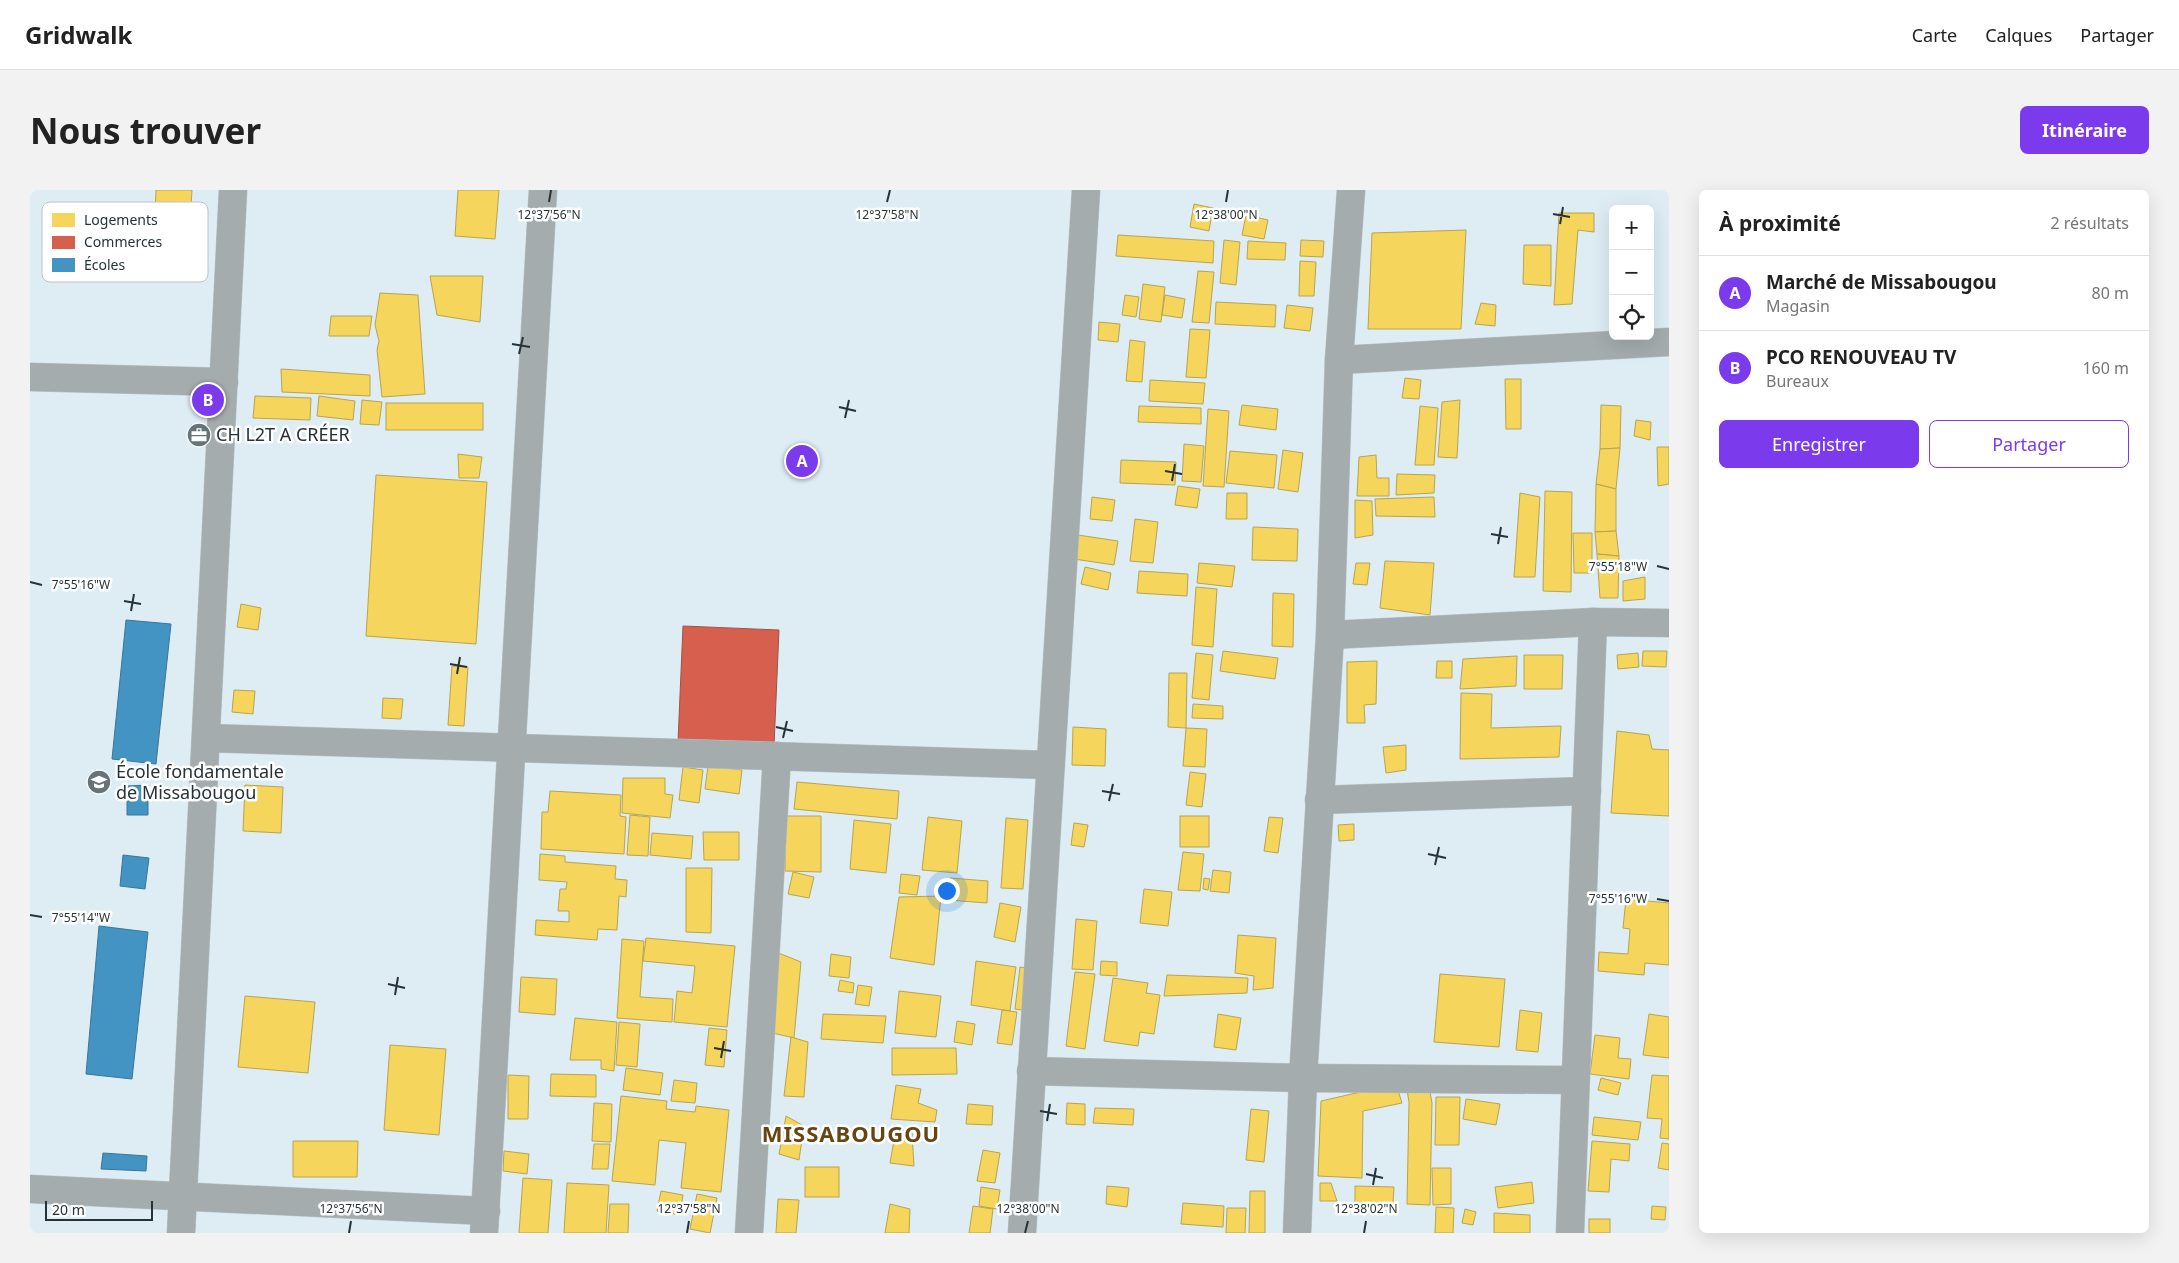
<!DOCTYPE html>
<html lang="fr">
<head>
<meta charset="utf-8">
<style>
  body { margin:0; font-family:"Noto Sans",sans-serif; background:#f2f2f2; color:#222 }
  .controls { position:absolute; right:15px; top:15px; display:grid; overflow:hidden; border-radius:8px; box-shadow:0 5px 20px #0002 }
  .controls button { width:45px; height:45px; display:grid; place-items:center; padding:0; border:0; border-bottom:1px solid #e0e0e0; background:#fff; color:#222; font:25px sans-serif }
  .scale { position:absolute; left:15px; bottom:12px; width:108px; box-sizing:border-box; padding-left:5px; border:2px solid #253338; border-top:0; font-size:14px; line-height:18px; white-space:nowrap; color:#253338; -webkit-text-stroke:4px #fff; paint-order:stroke }
  .you { position:absolute; left:916px; top:700px; width:18px; height:18px; margin:-12px; border:4px solid #fff; border-radius:50%; background:#1a73e8; box-shadow:0 0 0 8px #1a73e833 }
  .badge { display:grid; place-items:center; width:32px; height:32px; border-radius:50%; background:#7c3aed; color:#fff; font-size:16px; font-weight:700 }
  .pin { position:absolute; translate:-50% -50%; border:2px solid #fff; box-shadow:0 1px 5px #0006 }
  .list { margin:0; padding:0; list-style:none }
  h2 { display:flex; justify-content:space-between; align-items:center; height:65px; margin:0; padding:0 20px; font-size:21px }
  h2 small { font-size:16px; font-weight:400; color:#767676 }
  .list li { display:grid; grid-template-columns:32px 1fr auto; gap:15px; align-items:center; box-sizing:border-box; height:75px; padding:0 20px; border-top:1px solid #e0e0e0 }
  .list b { display:block; font-size:19px; white-space:nowrap }
  .list p { margin:0; font-size:16px; white-space:nowrap; color:#767676 }
  .list em { font-size:16px; font-style:normal; color:#767676 }
  .actions { display:flex; gap:10px; padding:15px 20px }
  .actions a { flex:1; padding:11px 0; border:1px solid #7c3aed; border-radius:8px; text-align:center; font-size:18px; color:#7c3aed }
  .actions .main { background:#7c3aed; color:#fff }
  .icon { flex:none; width:28px; height:28px; fill:none; stroke:currentColor; stroke-width:2; stroke-linecap:round; stroke-linejoin:round }
  .map { position:relative; flex:none; width:1639px; height:1043px; overflow:hidden; border-radius:8px }
  header { display:flex; align-items:center; gap:30px; box-sizing:border-box; height:70px; padding:0 25px; background:#fff; border-bottom:1px solid #e0e0e0 }
  header strong { font-size:24px }
  nav { display:flex; gap:28px; margin-inline-start:auto; font-size:18px }
  .intro { display:flex; align-items:center; justify-content:space-between; box-sizing:border-box; height:120px; padding:0 30px }
  h1 { margin:0; font-size:35px }
  .button { padding:12px 22px; border-radius:8px; background:#7c3aed; color:#fff; font-size:18px; font-weight:700 }
  main { display:flex; gap:30px; padding:0 30px }
  aside { flex:1; background:#fff; border-radius:8px; box-shadow:0 5px 20px #0002 }
  .map>svg:first-child { display:block }
</style>
</head>
<body>
<header>
<strong>Gridwalk</strong>
<nav><a>Carte</a><a>Calques</a><a>Partager</a></nav>
</header>
<div class="intro"><h1>Nous trouver</h1><a class="button">Itinéraire</a></div>
<main>
<div class="map">
<svg width="1639" height="1043" viewBox="0 0 1639 1043">
  <rect width="100%" height="100%" fill="#ddedf3"/>
  <g fill="#f6d55c" stroke="#b7a451">
    <polygon points="126,0 162,0 157,80 123,80"/>
    <polygon points="428,0 469,0 465,49 425,46"/>
    <polygon points="1164,14 1183,18 1179,41 1160,37"/>
    <polygon points="1529,23 1564,23 1564,42 1548,40 1542,114 1524,115"/>
    <polygon points="1216,25 1238,30 1234,49 1212,45"/>
    <polygon points="1436,40 1431,139 1338,139 1342,43"/>
    <polygon points="1088,45 1184,51 1183,73 1086,66"/>
    <polygon points="1194,50 1210,52 1206,95 1190,93"/>
    <polygon points="1271,50 1294,51 1293,67 1270,66"/>
    <polygon points="1218,51 1256,53 1255,70 1217,69"/>
    <polygon points="1494,55 1521,55 1521,96 1493,94"/>
    <polygon points="1270,71 1286,72 1284,106 1269,106"/>
    <polygon points="1168,81 1184,82 1179,133 1162,132"/>
    <polygon points="400,86 453,86 450,132 407,125"/>
    <polygon points="1113,94 1135,97 1131,132 1109,129"/>
    <polygon points="350,103 388,105 395,204 352,207 347,160 349,151 345,135"/>
    <polygon points="1095,105 1109,107 1106,127 1092,125"/>
    <polygon points="1135,105 1155,109 1152,128 1132,125"/>
    <polygon points="1186,112 1246,115 1245,137 1185,134"/>
    <polygon points="1451,113 1466,115 1465,136 1445,134"/>
    <polygon points="1257,115 1283,118 1280,141 1254,138"/>
    <polygon points="301,126 342,126 339,146 299,146"/>
    <polygon points="1069,132 1090,134 1088,152 1068,150"/>
    <polygon points="1160,139 1180,140 1176,188 1156,187"/>
    <polygon points="1100,150 1115,152 1112,192 1096,191"/>
    <polygon points="251,179 340,185 340,206 252,202"/>
    <polygon points="1375,188 1391,190 1389,209 1372,208"/>
    <polygon points="1475,189 1491,189 1491,239 1476,239"/>
    <polygon points="1120,190 1175,193 1173,214 1119,211"/>
    <polygon points="225,206 281,208 280,230 223,228"/>
    <polygon points="289,206 325,211 323,230 287,226"/>
    <polygon points="332,210 352,212 349,235 330,234"/>
    <polygon points="1430,210 1427,268 1408,267 1412,212"/>
    <rect x="356" y="213" width="97" height="27"/>
    <polygon points="1212,215 1248,219 1246,240 1209,235"/>
    <polygon points="1571,215 1591,216 1590,258 1570,259"/>
    <polygon points="1109,216 1171,218 1171,234 1108,232"/>
    <polygon points="1390,216 1408,218 1404,275 1385,275"/>
    <polygon points="1178,219 1199,221 1194,297 1173,296"/>
    <polygon points="1606,230 1621,232 1620,250 1604,246"/>
    <polygon points="1154,254 1174,256 1171,292 1152,291"/>
    <polygon points="1627,257 1639,257 1639,294 1628,296"/>
    <polygon points="1590,258 1586,299 1566,294 1570,259"/>
    <polygon points="1253,260 1273,263 1268,302 1248,299"/>
    <polygon points="1200,261 1247,265 1244,298 1196,293"/>
    <polygon points="428,264 452,267 449,288 429,288"/>
    <polygon points="1346,265 1347,288 1359,288 1359,306 1327,306 1329,267"/>
    <polygon points="1091,270 1146,272 1145,295 1090,293"/>
    <polygon points="1367,284 1405,285 1404,303 1366,305"/>
    <polygon points="346,285 457,292 446,454 336,446"/>
    <polygon points="1566,294 1586,299 1586,341 1565,342"/>
    <polygon points="1148,296 1170,299 1167,318 1145,315"/>
    <polygon points="1515,301 1542,302 1541,402 1513,401"/>
    <polygon points="1197,303 1217,303 1217,329 1196,329"/>
    <polygon points="1490,303 1510,307 1505,387 1484,387"/>
    <polygon points="1062,307 1085,310 1082,331 1060,329"/>
    <polygon points="1404,307 1405,327 1346,326 1345,309"/>
    <polygon points="1325,310 1342,311 1343,345 1325,348"/>
    <polygon points="1105,329 1128,332 1123,373 1100,371"/>
    <polygon points="1223,337 1268,339 1267,371 1222,370"/>
    <polygon points="1586,341 1589,366 1567,364 1565,342"/>
    <polygon points="1543,343 1562,343 1562,383 1544,383"/>
    <polygon points="1048,345 1088,351 1084,375 1044,369"/>
    <polygon points="1567,364 1589,366 1588,408 1570,408"/>
    <polygon points="1355,371 1404,373 1400,425 1350,418"/>
    <polygon points="1169,373 1205,376 1202,397 1167,393"/>
    <polygon points="1326,373 1340,373 1337,395 1323,394"/>
    <polygon points="1055,377 1081,383 1078,400 1051,394"/>
    <polygon points="1109,381 1158,384 1157,406 1107,403"/>
    <polygon points="1615,387 1615,409 1593,411 1593,391"/>
    <polygon points="1166,397 1187,399 1183,457 1162,455"/>
    <polygon points="1243,403 1264,404 1263,457 1242,456"/>
    <polygon points="211,414 231,418 228,440 207,437"/>
    <polygon points="1193,461 1248,468 1245,489 1190,481"/>
    <polygon points="1613,461 1637,461 1636,477 1612,476"/>
    <polygon points="1166,463 1183,465 1179,510 1162,508"/>
    <polygon points="1608,463 1609,477 1588,479 1587,465"/>
    <polygon points="1494,465 1533,465 1532,499 1494,499"/>
    <polygon points="1487,466 1486,496 1430,499 1433,469"/>
    <polygon points="1347,471 1346,514 1334,515 1335,533 1317,533 1317,472"/>
    <polygon points="1407,471 1422,471 1422,488 1406,488"/>
    <polygon points="422,476 438,477 434,536 418,535"/>
    <polygon points="1139,483 1157,483 1156,538 1138,537"/>
    <polygon points="204,500 225,501 223,524 202,522"/>
    <polygon points="1431,503 1462,504 1461,538 1531,536 1529,567 1430,569"/>
    <polygon points="353,508 373,509 371,529 352,528"/>
    <polygon points="1163,514 1193,516 1193,529 1162,528"/>
    <polygon points="1043,537 1076,539 1075,576 1042,575"/>
    <polygon points="1156,538 1177,539 1175,577 1153,576"/>
    <polygon points="1587,541 1619,545 1622,559 1639,560 1639,626 1581,623"/>
    <polygon points="1376,555 1376,580 1356,583 1353,557"/>
    <polygon points="678,576 712,580 709,604 675,599"/>
    <polygon points="653,577 673,580 669,613 649,610"/>
    <polygon points="1160,582 1176,584 1172,617 1156,615"/>
    <polygon points="593,588 635,588 635,604 643,605 640,628 592,623"/>
    <polygon points="767,592 869,601 867,629 764,619"/>
    <polygon points="215,595 253,597 251,643 213,641"/>
    <polygon points="520,601 591,605 590,626 596,627 594,664 511,659 512,622 518,622"/>
    <polygon points="600,625 620,627 618,666 597,665"/>
    <polygon points="756,626 791,626 791,682 755,681"/>
    <rect x="1150" y="626" width="29" height="31"/>
    <polygon points="898,627 932,631 927,683 892,680"/>
    <polygon points="1239,627 1253,628 1248,663 1234,661"/>
    <polygon points="976,628 998,630 993,699 971,698"/>
    <polygon points="824,630 861,634 856,683 820,679"/>
    <polygon points="1044,633 1058,635 1054,657 1041,655"/>
    <polygon points="1324,634 1324,650 1309,651 1308,635"/>
    <polygon points="673,642 709,642 709,670 674,670"/>
    <polygon points="622,643 663,646 661,669 620,665"/>
    <polygon points="1153,662 1174,664 1170,701 1148,700"/>
    <polygon points="510,664 535,666 535,672 586,676 585,689 597,690 596,707 589,706 587,740 568,739 567,750 505,745 506,730 539,732 539,721 528,721 530,699 536,699 537,692 509,690"/>
    <polygon points="656,678 682,678 681,743 656,742"/>
    <polygon points="1183,680 1201,682 1199,703 1180,701"/>
    <polygon points="763,682 784,687 779,708 758,704"/>
    <polygon points="871,684 890,686 887,705 869,703"/>
    <polygon points="920,688 958,691 957,713 918,710"/>
    <polygon points="1174,688 1180,689 1178,700 1173,699"/>
    <polygon points="1114,699 1142,702 1138,736 1110,733"/>
    <polygon points="911,706 904,775 860,768 869,707"/>
    <polygon points="1596,709 1639,713 1639,775 1615,773 1614,785 1568,781 1569,762 1598,764 1600,739 1593,738"/>
    <polygon points="970,713 991,717 985,752 964,747"/>
    <polygon points="1046,729 1067,731 1063,780 1042,779"/>
    <polygon points="1208,745 1246,748 1243,798 1223,800 1224,786 1205,783"/>
    <polygon points="616,748 705,756 697,837 644,832 647,801 662,803 665,776 613,771"/>
    <polygon points="592,749 614,751 610,807 643,809 642,832 587,828"/>
    <polygon points="746,762 771,772 764,848 743,843"/>
    <polygon points="801,764 821,767 819,788 799,786"/>
    <polygon points="946,771 986,777 980,821 941,815"/>
    <polygon points="1071,771 1087,772 1087,786 1070,785"/>
    <polygon points="990,777 1003,779 997,821 985,819"/>
    <polygon points="1045,782 1065,784 1055,859 1036,856"/>
    <polygon points="1410,784 1475,789 1469,857 1404,852"/>
    <polygon points="1137,785 1218,788 1217,803 1134,806"/>
    <polygon points="491,787 527,789 525,825 489,822"/>
    <polygon points="1083,788 1118,793 1116,803 1130,805 1124,844 1110,842 1108,856 1074,851"/>
    <polygon points="810,790 824,793 823,803 808,801"/>
    <polygon points="828,795 842,797 839,816 825,814"/>
    <polygon points="869,801 911,806 906,847 865,843"/>
    <polygon points="215,806 285,812 278,883 208,877"/>
    <polygon points="972,820 987,822 982,855 967,853"/>
    <polygon points="1490,820 1512,823 1508,862 1486,860"/>
    <polygon points="793,824 856,826 853,853 791,849"/>
    <polygon points="1188,824 1211,828 1206,860 1184,857"/>
    <polygon points="1619,824 1639,827 1639,868 1613,865"/>
    <polygon points="545,828 587,832 584,881 571,879 571,870 540,870"/>
    <polygon points="927,831 945,834 942,855 924,852"/>
    <polygon points="589,832 610,834 607,877 586,875"/>
    <polygon points="679,838 697,840 694,877 675,875"/>
    <polygon points="1565,845 1590,848 1588,868 1601,869 1599,889 1560,884"/>
    <polygon points="761,847 778,852 774,907 754,906"/>
    <polygon points="360,855 416,859 409,945 354,940"/>
    <polygon points="862,858 926,858 927,884 862,885"/>
    <polygon points="596,878 633,883 630,905 593,900"/>
    <polygon points="521,884 566,885 566,907 520,906"/>
    <polygon points="478,885 499,886 498,929 478,929"/>
    <polygon points="1622,885 1639,886 1639,949 1630,948 1632,929 1617,928"/>
    <polygon points="1571,888 1591,893 1588,905 1568,900"/>
    <polygon points="644,890 667,893 665,913 641,911"/>
    <polygon points="1398,890 1402,913 1400,1015 1377,1014 1379,912 1376,894"/>
    <polygon points="1366,894 1372,913 1333,921 1332,988 1288,986 1291,911"/>
    <polygon points="866,895 891,899 888,913 907,920 905,932 861,929"/>
    <polygon points="591,906 637,911 636,919 665,922 666,916 699,920 691,1002 651,998 656,953 629,950 625,995 582,991"/>
    <polygon points="1406,907 1430,907 1429,955 1405,955"/>
    <polygon points="1436,909 1470,914 1466,935 1433,929"/>
    <polygon points="564,913 582,914 581,952 562,951"/>
    <polygon points="1037,913 1055,914 1055,935 1036,934"/>
    <polygon points="938,914 963,916 962,935 936,934"/>
    <polygon points="1065,918 1104,919 1103,935 1063,933"/>
    <polygon points="1221,919 1239,921 1234,972 1216,970"/>
    <polygon points="756,926 774,936 769,970 749,964"/>
    <polygon points="1564,927 1611,932 1608,950 1562,945"/>
    <polygon points="866,939 882,943 884,976 860,973"/>
    <polygon points="263,951 328,951 327,987 263,987"/>
    <polygon points="1562,951 1600,954 1599,971 1581,969 1579,1002 1558,1001"/>
    <polygon points="1632,953 1639,954 1639,980 1628,978"/>
    <polygon points="564,954 580,954 578,979 562,979"/>
    <polygon points="953,960 970,963 965,993 947,991"/>
    <polygon points="474,961 499,964 497,984 473,981"/>
    <rect x="775" y="977" width="34" height="30"/>
    <polygon points="1402,978 1421,978 1421,1014 1403,1015"/>
    <polygon points="493,988 522,990 518,1043 489,1043"/>
    <polygon points="1502,992 1504,1013 1468,1018 1465,997"/>
    <polygon points="537,993 579,995 576,1043 534,1043"/>
    <polygon points="1290,993 1301,993 1307,1011 1290,1011"/>
    <polygon points="1077,996 1099,998 1097,1017 1076,1014"/>
    <polygon points="1325,996 1364,997 1363,1013 1325,1013"/>
    <polygon points="951,997 970,1000 967,1019 949,1016"/>
    <polygon points="631,1001 653,1005 650,1025 627,1021"/>
    <polygon points="1220,1001 1235,1001 1235,1043 1219,1043"/>
    <polygon points="667,1004 687,1008 680,1043 660,1039"/>
    <polygon points="748,1009 769,1010 766,1043 746,1043"/>
    <polygon points="1153,1013 1194,1016 1193,1037 1151,1034"/>
    <polygon points="580,1014 599,1014 598,1043 578,1043"/>
    <polygon points="860,1014 880,1019 879,1043 855,1043"/>
    <polygon points="943,1016 963,1019 960,1043 939,1043"/>
    <polygon points="1622,1016 1636,1017 1635,1030 1621,1029"/>
    <polygon points="1406,1017 1424,1018 1423,1043 1405,1043"/>
    <polygon points="1197,1018 1216,1018 1215,1043 1196,1043"/>
    <polygon points="1435,1019 1446,1022 1443,1035 1432,1033"/>
    <polygon points="1464,1023 1500,1025 1500,1043 1464,1043"/>
    <rect x="1559" y="1029" width="21" height="14"/>
  </g>
  <polygon fill="#d6604d" stroke="#a15247" points="653,436 749,440 744,556 648,552"/>
  <g fill="#4393c3" stroke="#3a7699">
    <polygon points="96,430 141,434 126,574 82,569"/>
    <polygon points="118,595 118,625 97,625 97,596"/>
    <polygon points="93,665 119,668 115,699 90,696"/>
    <polygon points="69,736 118,742 102,889 56,884"/>
    <polygon points="73,963 117,966 116,981 71,979"/>
  </g>
  <g fill="none" stroke-linecap="round" stroke-linejoin="round">
    <g stroke="#bac7cc" stroke-width="29">
      <g id="minor">
        <polyline points="1309,170 1639,152"/>
        <polyline points="0,187 194,192"/>
        <polyline points="1300,445 1563,432 1639,433"/>
        <polyline points="176,548 1020,575"/>
        <polyline points="1289,610 1557,601"/>
        <polyline points="1001,881 1273,888 1545,890"/>
        <polyline points="0,999 456,1021"/>
        <polyline points="151,1043 203,0"/>
        <polyline points="454,1043 513,0"/>
        <polyline points="719,1043 747,566"/>
        <polyline points="992,1043 1056,0"/>
        <polyline points="1267,1043 1273,888 1300,445 1309,170 1321,0"/>
        <polyline points="1540,1043 1563,432"/>
      </g>
    </g>
    <use href="#minor" stroke="#a5acae" stroke-width="28"/>
  </g>
  <path fill="none" stroke="#253338" stroke-width="2" d="M 519,12 L 521,0M 857,12 L 860,0M 1196,12 L 1198,0M 1523,24 L 1540,27M 1530,34 L 1533,17M 482,154 L 500,157M 489,164 L 493,147M 809,217 L 826,221M 815,228 L 819,210M 1135,281 L 1152,284M 1142,291 L 1145,274M 1461,344 L 1478,347M 1468,354 L 1471,337M 1627,376 L 1639,379M 0,392 L 12,395M 94,411 L 111,414M 101,421 L 104,404M 420,474 L 437,477M 427,484 L 430,467M 746,537 L 763,541M 753,548 L 757,531M 1072,601 L 1090,604M 1079,611 L 1083,594M 1398,664 L 1416,668M 1405,675 L 1409,657M 1627,709 L 1639,711M 0,725 L 12,727M 358,794 L 375,798M 365,805 L 368,787M 684,858 L 701,861M 691,868 L 694,851M 1010,921 L 1027,924M 1017,931 L 1020,914M 1336,984 L 1353,988M 1343,995 L 1346,978M 319,1043 L 321,1031M 657,1043 L 659,1031M 995,1043 L 998,1031M 1334,1043 L 1336,1031"/>
  <defs>
    <g id="office-disc" transform="scale(1.25)"><circle r="9.5" fill="#657479" stroke="#fff"/><path d="M-6-3h4V-5.5h4V-3h4V5H-6ZM-1-4.5V-3h2v-1.5ZM-6 0V1H6V0Z" fill="#fff"/></g>
    <g id="school-disc" transform="scale(1.25)"><circle r="9.5" fill="#657479" stroke="#fff"/><path d="M0-5L7-2L0 1L-7-2ZM-4 1L0 2.5L4 1V4Q0 6-4 4Z" fill="#fff"/></g>
  </defs>
  <g fill-rule="evenodd">
    <use href="#office-disc" x="169" y="245"/>
    <use href="#school-disc" x="69" y="592"/>
  </g>
  <g text-anchor="middle" stroke-width="5" stroke-linejoin="round" paint-order="stroke">
    <g font-size="18" fill="#253338" stroke="#fff" text-anchor="start">
      <text x="186" y="251">CH L2T A CRÉER</text>
      <text x="86" y="588">École fondamentale<tspan x="86" dy="21">de Missabougou</tspan></text>
    </g>
    <g font-size="22" font-weight="bold" letter-spacing="1" fill="#684412" stroke="#fff">
      <text x="821" y="952">MISSABOUGOU</text>
    </g>
  </g>
  <rect x="12" y="12" width="166" height="80" rx="8" fill="#fff" stroke="#bec2c3" stroke-width="1"/>
  <rect x="22" y="23" width="23" height="14" fill="#f6d55c"/>
  <rect x="22" y="46" width="23" height="13" fill="#d6604d"/>
  <rect x="22" y="68" width="23" height="14" fill="#4393c3"/>
  <g font-size="14" fill="#253338">
    <text x="54" y="35">Logements</text>
    <text x="54" y="57">Commerces</text>
    <text x="54" y="80">Écoles</text>
  </g>
  <g font-size="12" text-anchor="middle" fill="#253338" stroke="#fff" stroke-width="5" stroke-linejoin="round" paint-order="stroke">
    <text x="519" y="29">12°37'56"N</text>
    <text x="857" y="29">12°37'58"N</text>
    <text x="1196" y="29">12°38'00"N</text>
    <text x="1588" y="381">7°55'18"W</text>
    <text x="51" y="399">7°55'16"W</text>
    <text x="1588" y="713">7°55'16"W</text>
    <text x="51" y="732">7°55'14"W</text>
    <text x="321" y="1023">12°37'56"N</text>
    <text x="659" y="1023">12°37'58"N</text>
    <text x="998" y="1023">12°38'00"N</text>
    <text x="1336" y="1023">12°38'02"N</text>
  </g>
</svg>
<div class="controls">
<button>+</button>
<button>−</button>
<button><svg class="icon" aria-label="locate" viewBox="0 0 24 24"><circle cx="12" cy="12" r="6"/><path d="M12 2v4M12 18v4M2 12h4M18 12h4"/></svg></button>
</div>
<div class="scale">20 m</div>
<div class="you"></div>
<div class="pin badge" style="left:772px;top:271px">A</div>
<div class="pin badge" style="left:178px;top:210px">B</div>
</div>
<aside>
<h2>À proximité<small>2 résultats</small></h2>
<ul class="list">
<li><span class="badge">A</span><div><b>Marché de Missabougou</b><p>Magasin</p></div><em>80 m</em></li>
<li><span class="badge">B</span><div><b>PCO RENOUVEAU TV</b><p>Bureaux</p></div><em>160 m</em></li>
</ul>
<div class="actions"><a class="main">Enregistrer</a><a>Partager</a></div>
</aside>
</main>
</body>
</html>
